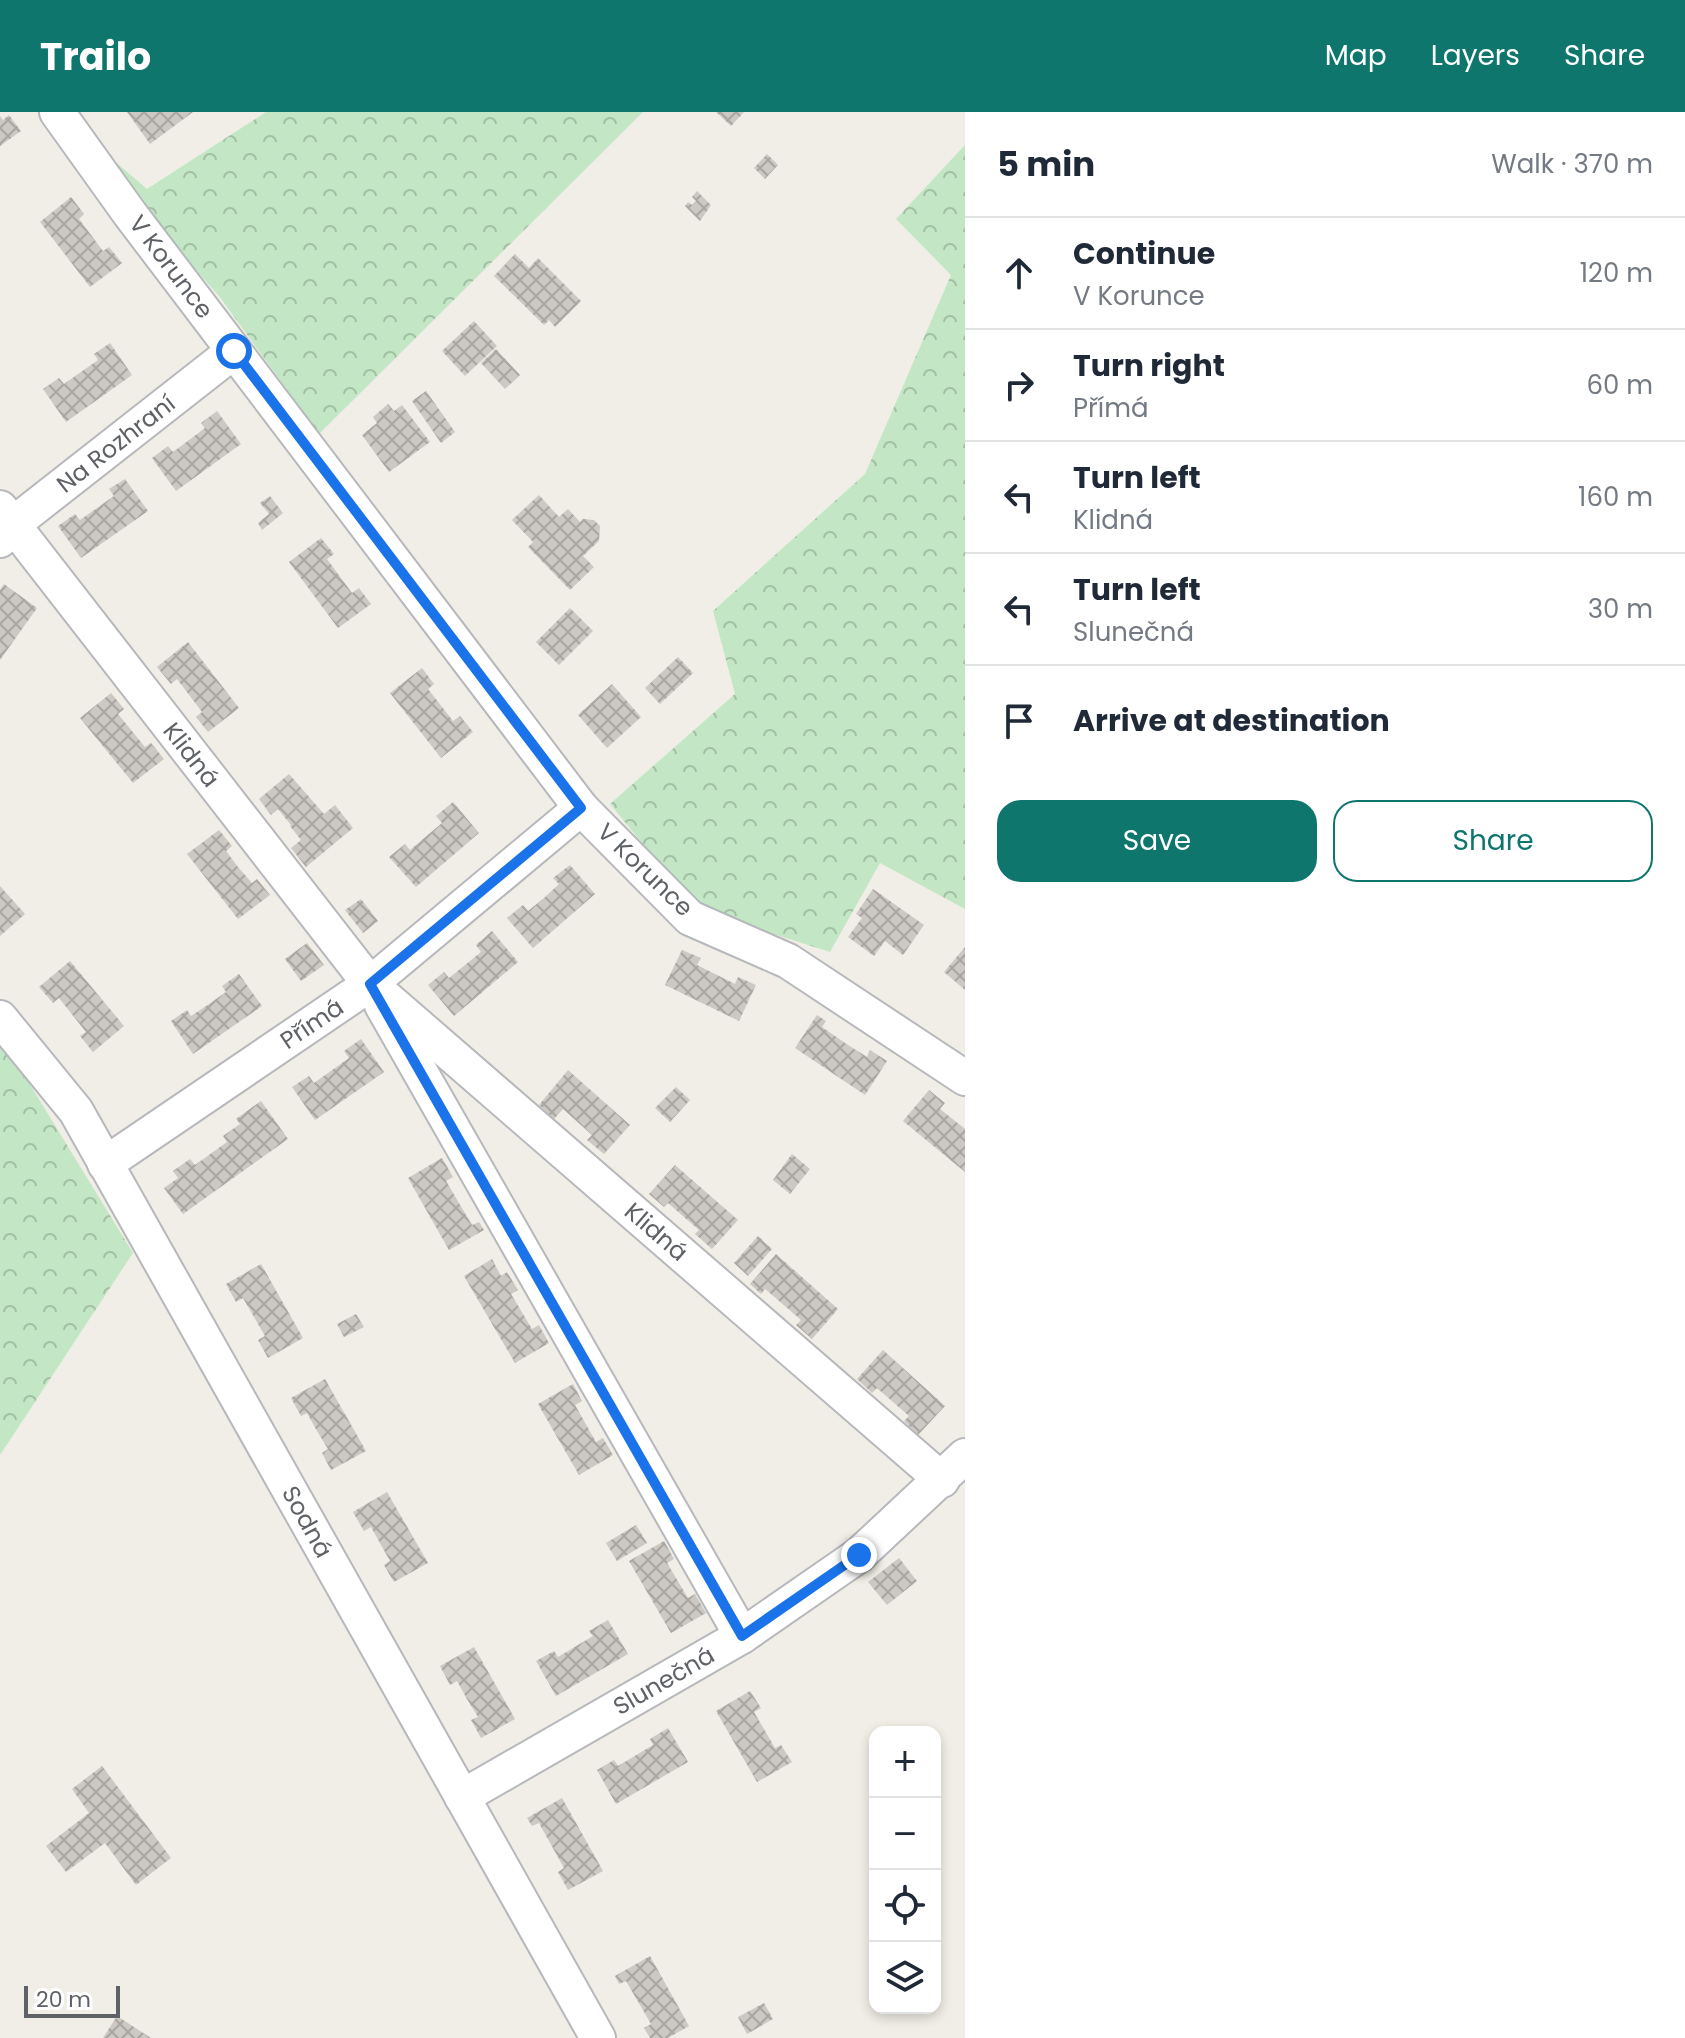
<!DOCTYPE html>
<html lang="en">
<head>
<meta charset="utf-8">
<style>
  body { margin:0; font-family:Poppins,sans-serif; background:#f6f6f7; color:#1f2937 }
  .controls { position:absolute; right:24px; bottom:24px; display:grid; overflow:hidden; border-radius:16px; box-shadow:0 4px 12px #0003 }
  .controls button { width:72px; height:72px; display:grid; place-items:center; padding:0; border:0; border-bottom:2px solid #e0e1e3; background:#fff; color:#1f2937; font:40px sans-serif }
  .scale { position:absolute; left:24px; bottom:20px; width:96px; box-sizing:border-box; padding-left:8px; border:4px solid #5e6166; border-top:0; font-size:22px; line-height:28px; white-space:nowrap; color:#5e6166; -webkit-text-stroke:6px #fff; paint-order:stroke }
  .stop { position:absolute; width:24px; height:24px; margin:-18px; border:6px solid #1a73e8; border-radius:50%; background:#fff }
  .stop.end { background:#1a73e8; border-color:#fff; box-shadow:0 2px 8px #0008 }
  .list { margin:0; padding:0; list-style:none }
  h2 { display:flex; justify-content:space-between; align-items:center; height:104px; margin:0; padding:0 32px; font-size:34px }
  h2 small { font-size:26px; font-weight:400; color:#747a83 }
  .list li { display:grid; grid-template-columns:52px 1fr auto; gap:24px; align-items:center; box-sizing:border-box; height:112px; padding:0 32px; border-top:2px solid #e0e1e3 }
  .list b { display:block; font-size:30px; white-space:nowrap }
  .list p { margin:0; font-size:26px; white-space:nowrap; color:#747a83 }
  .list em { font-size:26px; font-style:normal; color:#747a83 }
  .actions { display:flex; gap:16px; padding:24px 32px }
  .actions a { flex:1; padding:18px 0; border:2px solid #0f766e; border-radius:24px; text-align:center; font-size:28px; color:#0f766e }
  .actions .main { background:#0f766e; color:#fff }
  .icon { flex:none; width:44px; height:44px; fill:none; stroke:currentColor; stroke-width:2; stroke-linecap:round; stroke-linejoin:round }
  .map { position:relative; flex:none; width:965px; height:1926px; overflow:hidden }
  header { display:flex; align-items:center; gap:48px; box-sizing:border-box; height:112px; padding:0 40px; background:#0f766e; color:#fff }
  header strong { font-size:38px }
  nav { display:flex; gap:44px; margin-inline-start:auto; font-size:28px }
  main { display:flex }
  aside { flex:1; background:#fff }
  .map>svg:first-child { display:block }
</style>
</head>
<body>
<header>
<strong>Trailo</strong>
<nav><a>Map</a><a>Layers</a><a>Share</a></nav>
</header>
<main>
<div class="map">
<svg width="965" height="1926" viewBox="0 0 965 1926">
  <defs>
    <pattern id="forest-crowns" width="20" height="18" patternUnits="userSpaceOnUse" patternTransform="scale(2)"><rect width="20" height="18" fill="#c3e7c4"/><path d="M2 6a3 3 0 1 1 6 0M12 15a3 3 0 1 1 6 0" fill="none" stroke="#a2bfa3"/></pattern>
    <pattern id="building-cross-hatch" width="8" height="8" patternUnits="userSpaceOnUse" patternTransform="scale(2)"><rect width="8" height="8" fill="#ccc8c3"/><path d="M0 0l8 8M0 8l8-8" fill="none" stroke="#a9a6a2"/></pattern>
  </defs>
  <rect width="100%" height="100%" fill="#f0eee6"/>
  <g fill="url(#forest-crowns)">
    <polygon points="57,0 147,77 266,0 643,0 319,322 219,184"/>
    <polygon points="965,33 965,797 880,751 830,840 696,797 610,692 735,582 713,499 865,362 951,163 896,107"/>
    <polygon points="0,935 26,966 133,1141 0,1343"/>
  </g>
  <g fill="url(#building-cross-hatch)">
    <polygon points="127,0 193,0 150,32"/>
    <polygon points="716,0 744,0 731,14"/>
    <polygon points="9,3 21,19 0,34 0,4 3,8"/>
    <polygon points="767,42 778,53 765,67 754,56"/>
    <polygon points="697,79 711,93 700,109 685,94 688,90 692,93 696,89 692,85"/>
    <polygon points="71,85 84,102 79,107 103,139 109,135 122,151 90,175 40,110"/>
    <polygon points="515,142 529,156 538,146 581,189 555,215 549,208 544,213 494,164"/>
    <polygon points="474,209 497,234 465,264 442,239"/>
    <polygon points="110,231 132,263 66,310 43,277 59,266 64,272 98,248 94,242"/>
    <polygon points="496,237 520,263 505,277 481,251"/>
    <polygon points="426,279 455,320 441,331 412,289"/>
    <polygon points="388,292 394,299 402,293 430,330 389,360 362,323 377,311 373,305"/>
    <polygon points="217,299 241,332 176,379 152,346 168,334 173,340 205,316 201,311"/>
    <polygon points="125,367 148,399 81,446 58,414 75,402 80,408 114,384 109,377"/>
    <polygon points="539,383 559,405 568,397 580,410 583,407 594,408 600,414 599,429 583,444 594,455 570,478 528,435 533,430 512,408"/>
    <polygon points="270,384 283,401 262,418 258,411 269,402 260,391"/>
    <polygon points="321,426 334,442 327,447 352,481 359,476 371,492 338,516 289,450"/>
    <polygon points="4,472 37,496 0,548 0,478"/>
    <polygon points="570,496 593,519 559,553 536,530"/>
    <polygon points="188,530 239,596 208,620 196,605 202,600 177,567 171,572 157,555"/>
    <polygon points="678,545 693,561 660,592 645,576"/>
    <polygon points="422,556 434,572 428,577 453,609 460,604 473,620 441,646 390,581"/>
    <polygon points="612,572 641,605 607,636 578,603"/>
    <polygon points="111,581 124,597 118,602 145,635 151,631 164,647 133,671 80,606"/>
    <polygon points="289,662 324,702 335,693 353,716 306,755 291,736 301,728 290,714 291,713 278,697 271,703 259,687"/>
    <polygon points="453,690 479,721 416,775 389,745 405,732 410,738 442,711 436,704"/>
    <polygon points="219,718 232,734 226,739 238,755 252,771 257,767 270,783 238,807 187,742"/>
    <polygon points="570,753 595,782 533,836 507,806 523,793 528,799 544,786 559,772 553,766"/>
    <polygon points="0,774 25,802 0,824"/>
    <polygon points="873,777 924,813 903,843 885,829 874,844 848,825 862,806 856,802"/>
    <polygon points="361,787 378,809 363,821 345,798"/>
    <polygon points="492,819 518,850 454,904 428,873 444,860 449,866 481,840 476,833"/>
    <polygon points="307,831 324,853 301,869 285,847"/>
    <polygon points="965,835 965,878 944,860"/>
    <polygon points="682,838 701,846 697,853 735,872 738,865 756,873 739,909 665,873"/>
    <polygon points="70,849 124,914 93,940 80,924 86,920 59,886 53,891 39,875"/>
    <polygon points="239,862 262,894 193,942 171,909 187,898 191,904 209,892 226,880 222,874"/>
    <polygon points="817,903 826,909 822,915 848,933 867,945 870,938 887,949 865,983 795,936"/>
    <polygon points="361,927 384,960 315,1008 292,975 309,964 314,971 349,946 344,939"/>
    <polygon points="568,958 630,1013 604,1042 587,1028 592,1023 563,997 554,1007 539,993"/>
    <polygon points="676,975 690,988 670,1010 655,996"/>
    <polygon points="929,978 945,991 940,997 965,1017 965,1060 903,1009"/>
    <polygon points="261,989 288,1027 183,1102 164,1076 178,1066 173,1059 190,1047 195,1053 227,1030 223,1024 240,1012 236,1007"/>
    <polygon points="792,1042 810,1057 790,1082 773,1068"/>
    <polygon points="442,1046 453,1065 446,1069 456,1086 472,1113 479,1110 484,1118 449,1138 408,1066"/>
    <polygon points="675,1053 738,1108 712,1137 695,1122 699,1118 684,1105 668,1091 664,1095 649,1082"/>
    <polygon points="758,1124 772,1137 748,1164 734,1151"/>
    <polygon points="776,1142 838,1197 812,1227 796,1213 801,1208 785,1194 765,1177 761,1182 750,1172"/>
    <polygon points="492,1147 501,1164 507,1160 518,1178 511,1182 532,1217 539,1213 549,1231 515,1251 464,1164"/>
    <polygon points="261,1152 303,1226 268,1246 258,1228 265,1224 243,1186 236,1190 226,1172"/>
    <polygon points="356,1202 364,1215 344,1225 337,1212"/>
    <polygon points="883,1238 945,1294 918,1323 904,1309 909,1304 877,1276 872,1281 857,1267"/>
    <polygon points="325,1267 366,1339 331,1358 322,1341 328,1337 317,1319 307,1301 301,1304 291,1286"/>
    <polygon points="573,1272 582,1289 575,1293 596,1330 603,1326 613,1343 579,1363 538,1292"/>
    <polygon points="387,1380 428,1451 394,1470 384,1453 390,1449 371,1415 364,1419 353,1400"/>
    <polygon points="636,1413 647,1431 617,1449 606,1431"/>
    <polygon points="664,1429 674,1447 667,1451 688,1486 695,1482 706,1501 671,1521 629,1449"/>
    <polygon points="899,1446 917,1469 887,1493 868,1470"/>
    <polygon points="608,1508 628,1542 556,1584 536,1549 554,1539 558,1545 593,1524 589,1519"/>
    <polygon points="474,1535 515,1607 481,1626 471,1608 478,1605 467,1587 457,1569 450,1573 440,1554"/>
    <polygon points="750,1579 761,1596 754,1600 775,1636 781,1633 792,1650 757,1670 716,1599"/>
    <polygon points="668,1616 688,1650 616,1692 597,1658 614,1648 618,1654 653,1633 650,1627"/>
    <polygon points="102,1654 171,1746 136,1773 105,1731 66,1760 46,1734 89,1701 72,1677"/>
    <polygon points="562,1686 603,1759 568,1778 558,1760 564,1756 539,1711 532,1714 527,1706"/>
    <polygon points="650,1844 689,1914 668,1926 650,1926 644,1916 651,1912 626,1869 619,1872 615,1864"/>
    <polygon points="764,1891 773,1907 747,1922 738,1905"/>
    <polygon points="117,1904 151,1926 103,1926"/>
  </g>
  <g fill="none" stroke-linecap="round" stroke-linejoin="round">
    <g stroke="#b6b8bc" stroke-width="38">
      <g id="street">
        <polyline points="57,0 130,102 581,696 690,806 788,849 965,966"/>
        <polyline points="0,396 370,872 942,1368"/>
        <polyline points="0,428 12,413 234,239"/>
        <polyline points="382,893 742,1524"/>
        <polyline points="0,906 76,999 598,1926"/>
        <polyline points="105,1052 370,872 581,696"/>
        <polyline points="462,1685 742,1524 859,1443 965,1344"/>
      </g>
    </g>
    <use href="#street" stroke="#fff" stroke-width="34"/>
  </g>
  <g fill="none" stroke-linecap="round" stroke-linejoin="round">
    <polyline stroke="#1a73e8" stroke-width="10" points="234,239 581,696 370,872 742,1524 859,1443"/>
  </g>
  <g text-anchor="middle" stroke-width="8" stroke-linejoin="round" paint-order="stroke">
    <g font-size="24" fill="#5e6166" stroke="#fff">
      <text transform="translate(171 155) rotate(53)" y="8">V Korunce</text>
      <text transform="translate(116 332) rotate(-38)" y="8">Na Rozhraní</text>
      <text transform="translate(191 643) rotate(52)" y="8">Klidná</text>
      <text transform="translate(645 758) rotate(44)" y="8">V Korunce</text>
      <text transform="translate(312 912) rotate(-34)" y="8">Přímá</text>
      <text transform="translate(656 1120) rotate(41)" y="8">Klidná</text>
      <text transform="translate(307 1410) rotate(61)" y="8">Sodná</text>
      <text transform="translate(664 1569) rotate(-30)" y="8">Slunečná</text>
    </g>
  </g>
</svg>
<div class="controls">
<button>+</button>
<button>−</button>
<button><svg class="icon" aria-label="locate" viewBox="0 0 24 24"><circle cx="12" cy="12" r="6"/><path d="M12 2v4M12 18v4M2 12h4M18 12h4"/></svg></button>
<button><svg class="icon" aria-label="layers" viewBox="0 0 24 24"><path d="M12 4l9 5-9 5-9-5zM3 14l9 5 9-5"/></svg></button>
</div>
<div class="scale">20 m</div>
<div class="stop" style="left:234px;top:239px"></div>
<div class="stop end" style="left:859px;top:1443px"></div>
</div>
<aside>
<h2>5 min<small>Walk · 370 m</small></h2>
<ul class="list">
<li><svg class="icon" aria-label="ahead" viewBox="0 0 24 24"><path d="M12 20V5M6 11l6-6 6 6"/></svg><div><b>Continue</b><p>V Korunce</p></div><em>120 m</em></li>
<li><svg class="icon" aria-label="right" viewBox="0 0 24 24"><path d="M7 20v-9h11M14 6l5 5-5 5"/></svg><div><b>Turn right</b><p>Přímá</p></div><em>60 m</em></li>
<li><svg class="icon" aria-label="left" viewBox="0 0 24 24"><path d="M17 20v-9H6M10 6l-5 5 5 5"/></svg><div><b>Turn left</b><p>Klidná</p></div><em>160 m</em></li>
<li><svg class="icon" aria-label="left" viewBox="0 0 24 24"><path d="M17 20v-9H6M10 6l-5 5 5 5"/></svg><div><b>Turn left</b><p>Slunečná</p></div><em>30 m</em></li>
<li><svg class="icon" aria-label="arrive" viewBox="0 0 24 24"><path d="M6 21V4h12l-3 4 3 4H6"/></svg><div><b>Arrive at destination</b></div></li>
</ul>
<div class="actions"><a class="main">Save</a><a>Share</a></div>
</aside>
</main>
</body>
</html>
